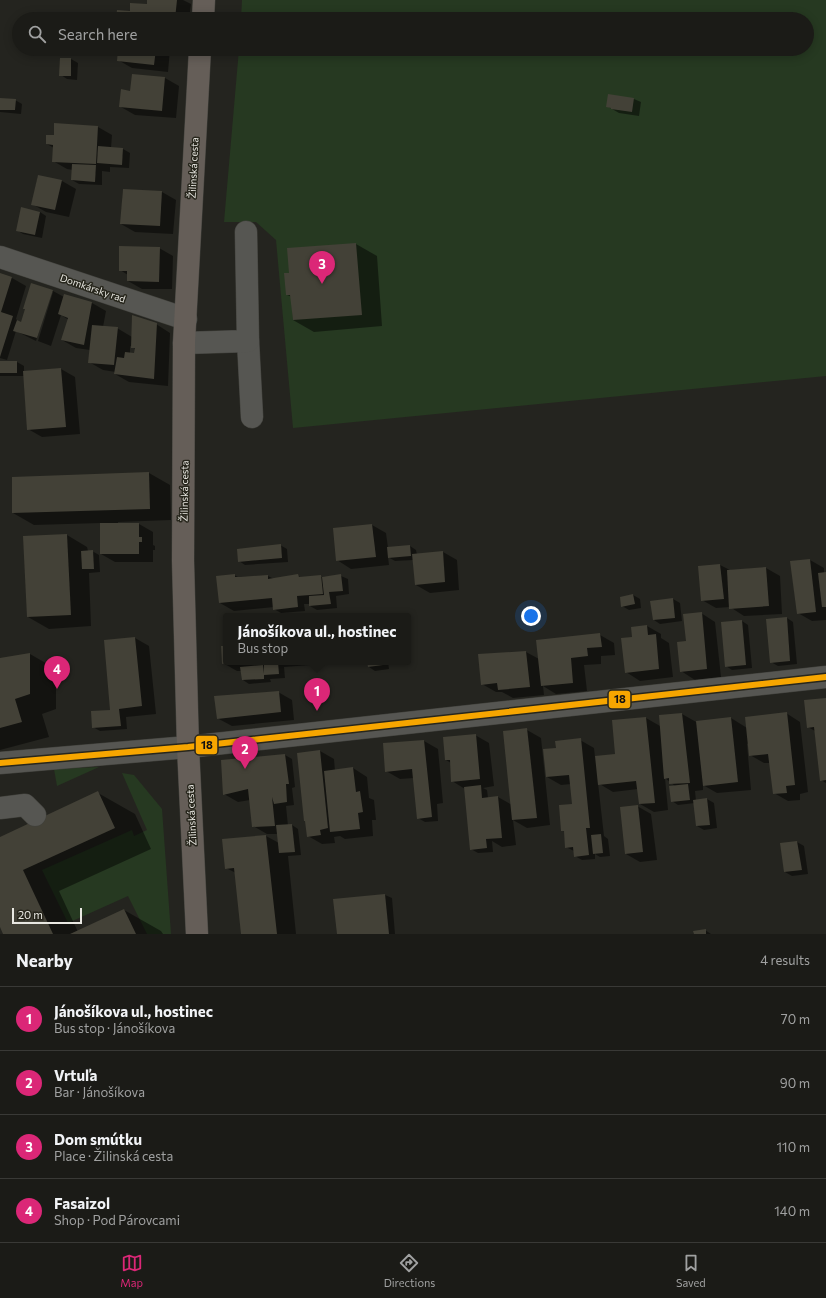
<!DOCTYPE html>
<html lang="en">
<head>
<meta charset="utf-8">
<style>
  body { margin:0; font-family:Commissioner,sans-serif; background:#242420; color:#f1f3f6 }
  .scale { position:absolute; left:12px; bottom:10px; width:70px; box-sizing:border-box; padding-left:4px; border:2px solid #e9e8e2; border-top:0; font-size:11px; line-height:14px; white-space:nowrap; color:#e9e8e2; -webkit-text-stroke:3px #27261c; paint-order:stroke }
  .you { position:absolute; left:531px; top:616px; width:14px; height:14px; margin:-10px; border:3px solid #fff; border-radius:50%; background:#1a73e8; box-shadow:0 0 0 6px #1a73e833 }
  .badge { display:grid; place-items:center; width:26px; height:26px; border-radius:50%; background:#db2777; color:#fff; font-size:13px; font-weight:700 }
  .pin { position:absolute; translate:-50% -33px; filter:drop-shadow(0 1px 2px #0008) }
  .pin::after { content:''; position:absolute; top:21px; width:14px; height:12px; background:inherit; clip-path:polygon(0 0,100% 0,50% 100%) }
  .popup { position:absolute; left:223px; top:613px; width:188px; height:52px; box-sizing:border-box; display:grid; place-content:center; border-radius:4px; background:#1b1b17; filter:drop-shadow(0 1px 3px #0005); font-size:13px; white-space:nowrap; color:#a0a1a1 }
  .popup b { font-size:15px; color:#f1f3f6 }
  .popup::after { content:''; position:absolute; left:50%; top:100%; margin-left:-8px; border:8px solid transparent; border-top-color:#1b1b17 }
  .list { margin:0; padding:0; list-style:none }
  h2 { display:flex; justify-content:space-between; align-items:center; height:52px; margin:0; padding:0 16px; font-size:17px }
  h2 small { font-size:13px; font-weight:400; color:#a0a1a1 }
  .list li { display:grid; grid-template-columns:26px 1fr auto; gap:12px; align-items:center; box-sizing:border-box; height:64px; padding:0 16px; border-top:1px solid #393936 }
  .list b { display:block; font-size:15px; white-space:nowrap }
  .list p { margin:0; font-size:13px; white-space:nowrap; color:#a0a1a1 }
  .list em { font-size:13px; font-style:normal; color:#a0a1a1 }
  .icon { flex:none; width:22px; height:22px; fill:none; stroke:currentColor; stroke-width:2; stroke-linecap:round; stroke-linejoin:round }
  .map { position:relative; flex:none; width:826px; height:934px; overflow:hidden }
  .search { position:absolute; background:#1b1b17; box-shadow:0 2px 10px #0003; left:12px; right:12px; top:12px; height:44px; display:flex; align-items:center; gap:10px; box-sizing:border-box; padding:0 14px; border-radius:22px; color:#a0a1a1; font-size:15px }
  .sheet { height:308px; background:#1b1b17 }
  nav { display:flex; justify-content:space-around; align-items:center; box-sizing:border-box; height:56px; border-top:1px solid #393936; background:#1b1b17; font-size:11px; color:#a0a1a1 }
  nav a { display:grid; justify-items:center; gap:2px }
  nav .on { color:#db2777 }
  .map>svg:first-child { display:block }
</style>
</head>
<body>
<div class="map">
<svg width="826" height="934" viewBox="0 0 826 934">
  <rect width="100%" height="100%" fill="#24241f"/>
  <g fill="#263921">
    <polygon points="242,0 826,0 826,376 293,428 276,240 256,222 224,222 239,49 807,49 807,19 241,19"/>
    <polygon points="99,767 57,786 54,769"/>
    <polygon points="122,773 134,775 162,809 171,934 147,934 128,896 68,923 42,870 132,830 134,836 147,830"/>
  </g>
  <g fill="#0007" fill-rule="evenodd">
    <polygon points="148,0 183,0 191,4 189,19 117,19 148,5"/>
    <polygon points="119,49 170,49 168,72 132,68 118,60"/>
    <polygon points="364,49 389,49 388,54 370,52"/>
    <polygon points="61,59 71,59 78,63 77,80 67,79 61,75"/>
    <polygon points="165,78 179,86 176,118 135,115 121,107 131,92"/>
    <polygon points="609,95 634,99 641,102 639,116 619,113 607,106"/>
    <polygon points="0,99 15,100 22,104 21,114 0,112"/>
    <polygon points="55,124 98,127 112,135 111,148 123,149 130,153 129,168 110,167 110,172 102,171 102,185 79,184 72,180 73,170 67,169 53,161 54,148 47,144 55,136"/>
    <polygon points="38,176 62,181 76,189 69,217 46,212 32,204"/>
    <polygon points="123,190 162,192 176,200 173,234 135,232 121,224"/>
    <polygon points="40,212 46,216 42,238 23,234 17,230"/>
    <polygon points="356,244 377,256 382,326 314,332 293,320 292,297 287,295 290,274 288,249"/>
    <polygon points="159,248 173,256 172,289 142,289 128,281 128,275 120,270"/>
    <path d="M 0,274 L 12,278 L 26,286 L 16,319 L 19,322 L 22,323 L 26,310 L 24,308 L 53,291 L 64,297 L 92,303 L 106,311 L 103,327 L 117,328 L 132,337 L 156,324 L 170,333 L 168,386 L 129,382 L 115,374 L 116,372 L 103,370 L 89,362 L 90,350 L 76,348 L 62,340 L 69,320 L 61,315 L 51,346 L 38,341 L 53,292 L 51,292 L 36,341 L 16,331 L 7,360 L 0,358 ZM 130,346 L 136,349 L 135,354 L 130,354 Z"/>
    <polygon points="0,362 17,362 24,366 24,372 61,369 75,377 80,434 42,437 28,429 24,376 0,376"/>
    <polygon points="149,473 170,485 171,520 118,522 118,524 139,524 153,532 153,545 155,546 155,550 153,550 153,562 115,562 101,554 101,523 34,525 13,513"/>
    <polygon points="372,525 386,533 388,548 410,546 416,550 417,555 443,552 457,560 459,590 430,593 416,585 413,560 395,561 388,557 389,565 351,569 337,560"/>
    <polygon points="67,535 87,547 88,551 92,551 99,555 100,572 89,573 91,626 49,629 28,617"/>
    <polygon points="280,545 287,549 288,562 245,565 239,561"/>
    <polygon points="810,560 824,568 824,573 826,573 826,620 812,621 798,613"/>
    <polygon points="720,565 730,570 766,568 780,576 782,614 744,616 730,607 716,608 702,600"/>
    <polygon points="234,575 240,578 268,576 274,579 298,576 302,578 341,576 348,579 349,594 336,596 337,608 317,610 310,606 310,604 304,604 305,611 281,613 274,609 274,607 234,611 220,603"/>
    <polygon points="633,595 640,599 641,608 629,610 622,606"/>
    <polygon points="673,599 680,603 682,621 660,624 654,620"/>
    <polygon points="701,613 715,622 721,677 695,680 681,671 687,642"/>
    <polygon points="787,618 793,622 797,664 778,666 771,662"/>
    <polygon points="742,621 748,625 752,668 732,670 726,666"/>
    <polygon points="647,626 661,634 661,638 669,643 673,677 640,681 626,672 633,638"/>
    <polygon points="600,635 614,643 615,655 601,656 601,664 584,665 587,691 556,694 543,686 544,695 513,698 502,692 496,692 482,684 526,652 539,659"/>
    <polygon points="135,638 149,646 156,714 126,717 127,729 100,731 93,727 114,711 105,641"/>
    <polygon points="226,647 226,662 336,663 284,667 285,678 270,679 271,682 249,684 243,680 242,671 237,671 223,663"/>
    <polygon points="30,654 56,669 56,709 42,714 49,737 0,750 0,659"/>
    <polygon points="368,662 388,662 389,669 375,671 369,667"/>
    <polygon points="278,692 292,700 294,720 232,726 217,718"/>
    <polygon points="826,699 826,783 821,780 815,731 808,727"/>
    <polygon points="786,713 800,722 808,792 800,794 800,800 788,801 774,793 770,763 764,763 750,755 749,743 747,744 751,790 717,793 703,785 703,790 695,791 696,801 707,799 714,803 717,828 704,830 697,826 695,803 678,805 672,801 675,786 665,778 668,810 654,812 640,804 638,789 613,792 598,783 604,836 608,839 610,856 600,857 595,854 595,859 582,860 575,856 574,851 566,847 565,832 562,830 573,805 571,784 561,785 547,777 557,749 580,740 594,748 595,757 616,755 646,718 660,726 682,714 698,723 731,718 747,728"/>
    <polygon points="527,730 541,738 550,825 527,828 513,820 516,845 502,847 492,841 493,852 478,853 471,849 465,789 452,781 451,763 446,760 475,735 489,743 494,786 483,788 487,790 488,798 498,797 512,805"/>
    <polygon points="424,741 438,749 443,803 437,804 438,821 425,822 418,818 414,778 400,779 386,771"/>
    <polygon points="320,751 334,759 335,771 353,768 367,777 369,798 374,800 376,820 372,820 373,836 345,839 340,836 334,837 335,843 322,844 308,836"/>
    <polygon points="285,755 292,759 295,787 292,788 294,805 286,806 288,826 292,825 298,829 301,855 288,856 296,934 242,934 236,873 226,868 266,836 279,843 278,834 267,834 253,826 250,800 238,802 224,794"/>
    <polygon points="98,793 135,814 151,849 59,891 78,932 124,910 161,931 163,934 4,934 0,924 0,838"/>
    <polygon points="637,806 651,814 657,860 640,862 626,854"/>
    <polygon points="797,842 804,846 808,874 792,876 785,872 781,844"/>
    <polygon points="385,895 392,898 395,934 338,934"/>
    <polygon points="705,930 711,934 695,934"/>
  </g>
  <g fill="#434137">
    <polygon points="147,0 177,0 175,19 116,19 117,10 130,11 130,3 147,4"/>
    <polygon points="118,49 156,49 154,65 117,61"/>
    <polygon points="60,58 71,58 71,76 59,76"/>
    <polygon points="132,74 165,77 162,111 119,107 121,89 130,91"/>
    <polygon points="608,94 634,98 632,112 611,109 611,108 606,107"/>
    <polygon points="0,98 16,99 15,110 0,110"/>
    <polygon points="54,123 98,126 96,164 52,162 53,145 46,144 46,135 54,135"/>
    <polygon points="98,146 123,148 122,165 97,163"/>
    <polygon points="72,164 96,165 95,182 71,180"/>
    <polygon points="38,175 62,180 55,210 31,205"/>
    <polygon points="123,189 162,191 160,226 120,224"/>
    <polygon points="21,207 40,212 35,235 16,231"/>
    <polygon points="356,243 362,315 293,320 290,295 286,295 284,273 289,273 287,248"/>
    <polygon points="119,246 160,247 159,282 127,281 127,271 119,271"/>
    <polygon points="0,273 12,277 1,312 13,316 0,357"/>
    <polygon points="31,283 53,290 37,338 13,331 17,320 21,322 25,309 23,309"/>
    <polygon points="64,294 92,302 84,345 61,340 68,318 58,314"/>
    <polygon points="132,315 157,323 154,379 114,374 117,357 124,358 125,352 134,353 135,348 131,348"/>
    <polygon points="92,325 118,327 114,365 88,363"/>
    <rect x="0" y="361" width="17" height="12"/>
    <polygon points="61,368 66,427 27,430 23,371"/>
    <polygon points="149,472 150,509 12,513 12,477"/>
    <polygon points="100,523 139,523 139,537 142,537 142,542 139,542 139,554 100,554"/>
    <polygon points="372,524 376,557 336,561 333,528"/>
    <polygon points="67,534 71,615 27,617 23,536"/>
    <polygon points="281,544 282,558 238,562 237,549"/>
    <polygon points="410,545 411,556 388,558 387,547"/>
    <polygon points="93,550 94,569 82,569 81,551"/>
    <polygon points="443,551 445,582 415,585 412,554"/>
    <polygon points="810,559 816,612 797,614 790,561"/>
    <polygon points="720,564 724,599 701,601 698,566"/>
    <polygon points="766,567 769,606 729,609 727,570"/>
    <polygon points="826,572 826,607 822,607 818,573"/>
    <polygon points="235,574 235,577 240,577 268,575 268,579 298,574 299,577 321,575 323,594 297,596 298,607 273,610 272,598 219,603 216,576"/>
    <polygon points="341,574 343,591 329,592 331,604 309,606 309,596 324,595 322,577"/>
    <polygon points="633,594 635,604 621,607 620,597"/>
    <polygon points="673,598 675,618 653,620 650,601"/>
    <polygon points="702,612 707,669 680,672 677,642 686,641 683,614"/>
    <polygon points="787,617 790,661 770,663 766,619"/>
    <polygon points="742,620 746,665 725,667 721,622"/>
    <polygon points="647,625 648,635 656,634 659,669 625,673 621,638 632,637 631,627"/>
    <polygon points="600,633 602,647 587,648 588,656 571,658 573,683 541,686 536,640"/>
    <polygon points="135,637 142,706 119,709 121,726 92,728 91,711 110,710 104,640"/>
    <polygon points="221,646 226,646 226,663 222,664"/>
    <polygon points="526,651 530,687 498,690 497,683 481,685 478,654"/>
    <polygon points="30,653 30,694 15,699 22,722 0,728 0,658"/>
    <polygon points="264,662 278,662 279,674 264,675 264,679 242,680 240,667 263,665 264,674"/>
    <polygon points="367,662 382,662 383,665 368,667"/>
    <polygon points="279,691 281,712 217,719 214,696"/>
    <polygon points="826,698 826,780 820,781 814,727 807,728 804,700"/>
    <polygon points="787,712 795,785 786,786 787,793 773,794 768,754 749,756 745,717"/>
    <polygon points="682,713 690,783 669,784 669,778 664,779 659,715"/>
    <polygon points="646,717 655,803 639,804 636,781 598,785 595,756 615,754 612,720"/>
    <polygon points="731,717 738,782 703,786 696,721"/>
    <polygon points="527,728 537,818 512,820 503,731"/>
    <polygon points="476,734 480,779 451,782 450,760 445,760 443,737"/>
    <polygon points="581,738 590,828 586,828 589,855 574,857 573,847 565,848 564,831 561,831 559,805 572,804 569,775 546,777 543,749 556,748 555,741"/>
    <polygon points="424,740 432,817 417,819 412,769 385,772 383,743"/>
    <polygon points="320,750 328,828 320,830 321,835 307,837 305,821 304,821 297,753"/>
    <polygon points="285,754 289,784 286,784 287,802 274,804 272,797 275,826 252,827 248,789 223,795 221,760"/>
    <polygon points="353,767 356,792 360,791 363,812 358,813 360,829 330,832 324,771"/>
    <polygon points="688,784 690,800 671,802 669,786"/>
    <polygon points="481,785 482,798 498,796 502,838 486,839 487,848 470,850 464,787"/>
    <polygon points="98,791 115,828 23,870 53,934 3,934 0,927 0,837"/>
    <polygon points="707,798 710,825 696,826 693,800"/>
    <polygon points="638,805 643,852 625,854 620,807"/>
    <polygon points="292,824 295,852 279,853 276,825"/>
    <polygon points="601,834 603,853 593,854 591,835"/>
    <polygon points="266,835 277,934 241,934 234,868 225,869 222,839"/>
    <polygon points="797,841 802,870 784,872 780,843"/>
    <polygon points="385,894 389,934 337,934 333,899"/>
    <polygon points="124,909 136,934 70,934"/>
    <polygon points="706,929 706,934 694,934 693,931"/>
  </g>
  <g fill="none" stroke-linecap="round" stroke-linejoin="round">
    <g stroke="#41413c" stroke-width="23">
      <g id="minor">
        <polyline points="0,257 186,319"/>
        <polyline points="248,341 252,417"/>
        <polyline points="184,343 248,341 246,232"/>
        <polyline points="0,763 188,747 826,677"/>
        <polyline points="0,808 25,805 35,815"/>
      </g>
    </g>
    <g stroke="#41413c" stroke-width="23">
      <g id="major">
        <polyline points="203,19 204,0"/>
        <polyline points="197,934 188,747 183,561 184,343 200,49"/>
      </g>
    </g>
    <use href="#minor" stroke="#565652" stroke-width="22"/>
    <use href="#major" stroke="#655e58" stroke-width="22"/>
    <g stroke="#27261c" stroke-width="9">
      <polyline id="bus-1" points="0,763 188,747 826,677"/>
    </g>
    <use href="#bus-1" stroke="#f7a600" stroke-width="6"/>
  </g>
  <g text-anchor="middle" stroke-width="3" stroke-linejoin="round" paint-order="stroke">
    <g font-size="10" fill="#e9e8e2" stroke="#27261c">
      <text transform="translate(193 168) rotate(-87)" y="4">Žilinská cesta</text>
      <text transform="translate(93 288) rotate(19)" y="4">Domkársky rad</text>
      <text transform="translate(184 491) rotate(-89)" y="4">Žilinská cesta</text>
      <text transform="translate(191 815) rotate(-93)" y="4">Žilinská cesta</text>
    </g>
  </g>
  <g stroke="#27261c" stroke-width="1.5">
    <rect x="608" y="690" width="23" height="19" rx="4" fill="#f7a600"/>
    <rect x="195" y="735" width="23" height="20" rx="4" fill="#f7a600"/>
  </g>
  <g font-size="11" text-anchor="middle" font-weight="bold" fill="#111">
    <text x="620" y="703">18</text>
    <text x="207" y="749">18</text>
  </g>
</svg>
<div class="scale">20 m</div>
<div class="you"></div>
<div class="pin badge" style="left:317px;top:711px">1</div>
<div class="popup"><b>Jánošíkova ul., hostinec</b>Bus stop</div>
<div class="pin badge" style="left:245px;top:769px">2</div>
<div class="pin badge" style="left:322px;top:284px">3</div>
<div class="pin badge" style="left:57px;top:689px">4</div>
<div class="search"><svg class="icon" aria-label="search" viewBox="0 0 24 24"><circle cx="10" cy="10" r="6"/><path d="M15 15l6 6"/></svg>Search here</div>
</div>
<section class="sheet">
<h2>Nearby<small>4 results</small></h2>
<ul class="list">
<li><span class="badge">1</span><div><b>Jánošíkova ul., hostinec</b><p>Bus stop · Jánošíkova</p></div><em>70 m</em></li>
<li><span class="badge">2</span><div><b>Vrtuľa</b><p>Bar · Jánošíkova</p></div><em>90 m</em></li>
<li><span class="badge">3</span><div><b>Dom smútku</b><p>Place · Žilinská cesta</p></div><em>110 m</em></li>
<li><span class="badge">4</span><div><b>Fasaizol</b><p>Shop · Pod Párovcami</p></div><em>140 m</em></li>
</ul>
</section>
<nav>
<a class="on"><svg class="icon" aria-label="map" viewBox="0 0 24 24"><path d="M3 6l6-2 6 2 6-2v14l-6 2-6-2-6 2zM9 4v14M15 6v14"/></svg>Map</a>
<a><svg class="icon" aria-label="directions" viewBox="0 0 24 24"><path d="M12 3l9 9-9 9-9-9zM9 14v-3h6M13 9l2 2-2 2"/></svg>Directions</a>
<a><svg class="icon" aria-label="saved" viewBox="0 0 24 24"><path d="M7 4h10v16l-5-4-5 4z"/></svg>Saved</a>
</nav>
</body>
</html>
